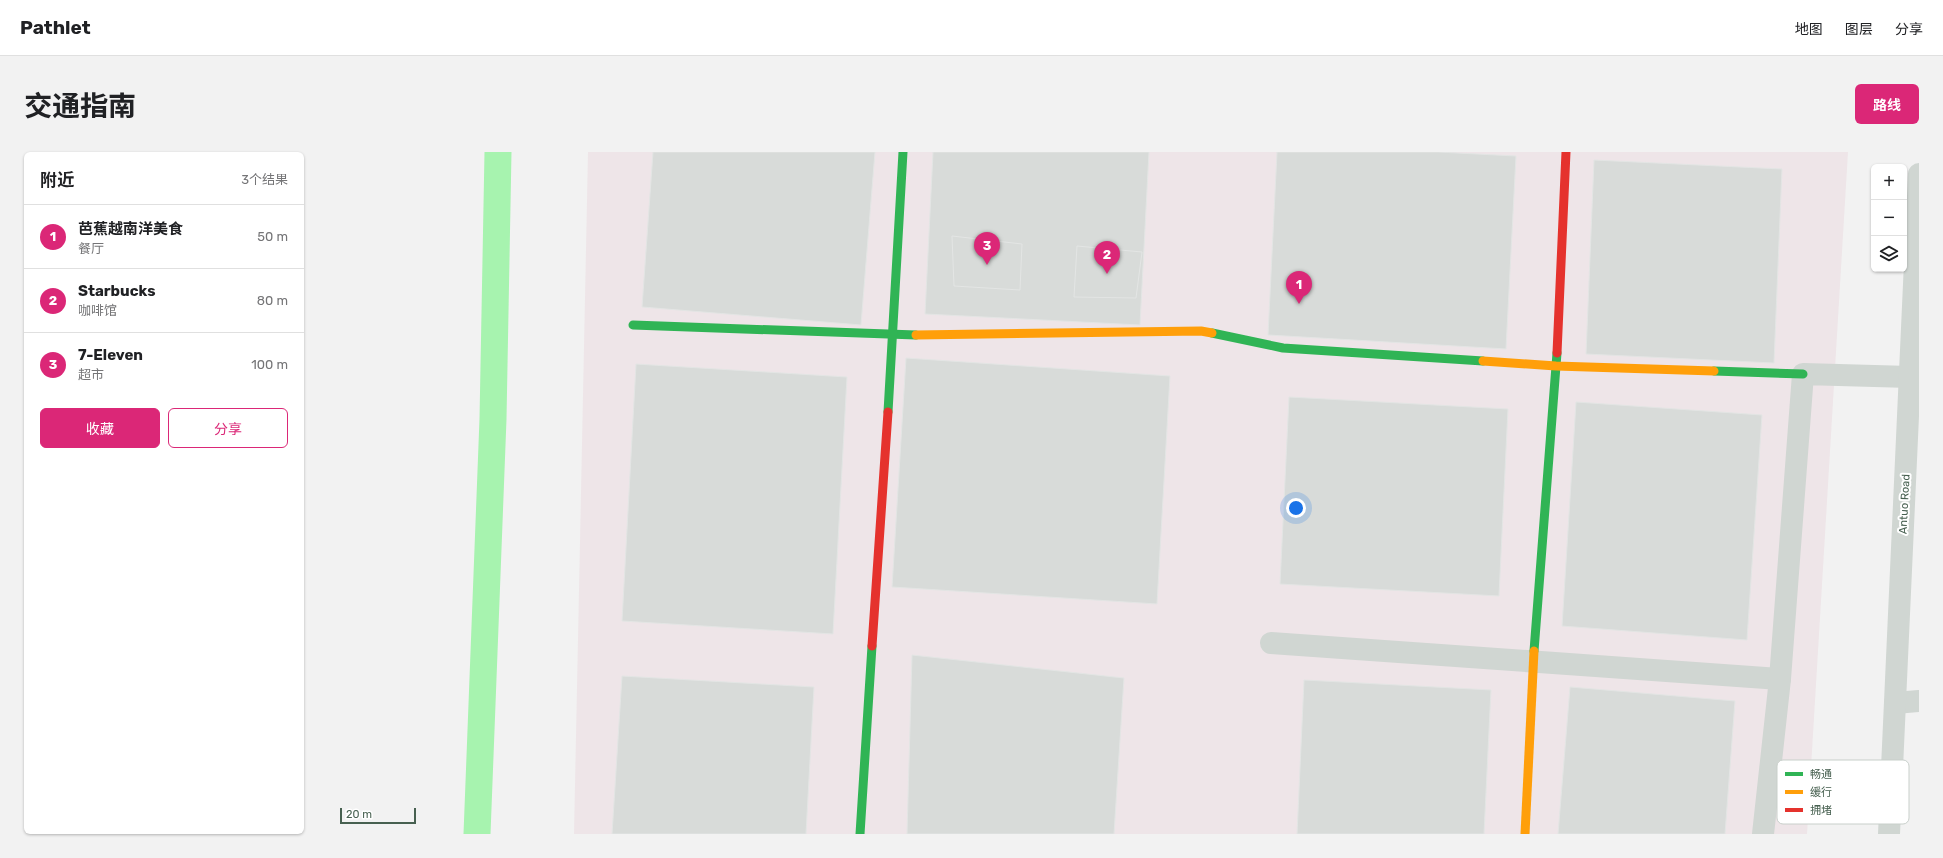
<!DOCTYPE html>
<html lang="zh">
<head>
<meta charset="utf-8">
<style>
  body { margin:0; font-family:Rubik,"Noto Sans SC",sans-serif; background:#f2f2f2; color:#202124 }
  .controls { position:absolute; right:12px; top:12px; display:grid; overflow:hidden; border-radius:6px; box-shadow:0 1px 3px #0004 }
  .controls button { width:36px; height:36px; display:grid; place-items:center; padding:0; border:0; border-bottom:1px solid #e0e0e0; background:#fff; color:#202124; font:20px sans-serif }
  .scale { position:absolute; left:12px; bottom:10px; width:76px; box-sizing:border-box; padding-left:4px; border:2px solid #476050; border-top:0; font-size:11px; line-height:14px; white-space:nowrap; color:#476050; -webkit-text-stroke:3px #fff; paint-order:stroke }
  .you { position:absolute; left:968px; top:356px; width:14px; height:14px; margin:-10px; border:3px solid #fff; border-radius:50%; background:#1a73e8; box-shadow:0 0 0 6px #1a73e833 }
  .badge { display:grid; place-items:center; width:26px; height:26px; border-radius:50%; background:#db2777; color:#fff; font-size:13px; font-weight:700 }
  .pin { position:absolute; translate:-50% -33px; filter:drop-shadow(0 1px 2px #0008) }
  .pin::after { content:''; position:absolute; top:21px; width:14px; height:12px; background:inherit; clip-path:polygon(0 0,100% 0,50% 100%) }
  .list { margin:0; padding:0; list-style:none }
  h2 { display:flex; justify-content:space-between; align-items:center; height:52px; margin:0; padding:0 16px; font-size:17px }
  h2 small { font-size:13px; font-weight:400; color:#757577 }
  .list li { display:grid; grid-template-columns:26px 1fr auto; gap:12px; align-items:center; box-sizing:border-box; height:64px; padding:0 16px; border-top:1px solid #e0e0e0 }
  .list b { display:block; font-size:15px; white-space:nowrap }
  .list p { margin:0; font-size:13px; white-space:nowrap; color:#757577 }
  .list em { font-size:13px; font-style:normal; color:#757577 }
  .actions { display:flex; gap:8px; padding:12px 16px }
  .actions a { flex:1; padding:9px 0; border:1px solid #db2777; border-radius:6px; text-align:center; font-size:14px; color:#db2777 }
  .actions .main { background:#db2777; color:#fff }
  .icon { flex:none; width:22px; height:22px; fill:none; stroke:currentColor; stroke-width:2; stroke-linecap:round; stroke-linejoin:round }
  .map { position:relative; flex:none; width:1591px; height:682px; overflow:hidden; border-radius:6px }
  header { display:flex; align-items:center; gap:24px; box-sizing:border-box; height:56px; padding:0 20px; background:#fff; border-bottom:1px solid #e0e0e0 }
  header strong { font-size:19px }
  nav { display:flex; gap:22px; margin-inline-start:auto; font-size:14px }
  .intro { display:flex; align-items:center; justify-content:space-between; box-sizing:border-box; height:96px; padding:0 24px }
  h1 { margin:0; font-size:28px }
  .button { padding:10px 18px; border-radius:6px; background:#db2777; color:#fff; font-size:14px; font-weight:700 }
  main { display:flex; gap:24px; padding:0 24px }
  aside { flex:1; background:#fff; border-radius:6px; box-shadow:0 1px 3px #0004 }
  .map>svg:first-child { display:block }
</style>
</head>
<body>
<header>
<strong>Pathlet</strong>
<nav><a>地图</a><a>图层</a><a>分享</a></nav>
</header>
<div class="intro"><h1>交通指南</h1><a class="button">路线</a></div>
<main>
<aside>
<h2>附近<small>3个结果</small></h2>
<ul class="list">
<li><span class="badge">1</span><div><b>芭蕉越南洋美食</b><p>餐厅</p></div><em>50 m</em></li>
<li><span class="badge">2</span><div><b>Starbucks</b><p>咖啡馆</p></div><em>80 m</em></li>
<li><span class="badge">3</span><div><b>7-Eleven</b><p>超市</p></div><em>100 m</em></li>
</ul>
<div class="actions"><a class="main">收藏</a><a>分享</a></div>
</aside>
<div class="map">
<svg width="1591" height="682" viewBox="0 0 1591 682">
  <rect width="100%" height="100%" fill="#f2f2f2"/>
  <polygon fill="#eee5e8" points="260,0 1520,0 1479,682 246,682"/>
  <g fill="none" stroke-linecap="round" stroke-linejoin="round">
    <polyline stroke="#a7f3af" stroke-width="27" points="149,682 165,267 170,0"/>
  </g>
  <g fill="#d8dbd9" stroke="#e3e5e4">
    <polygon points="325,0 547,0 533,173 314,155"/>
    <polygon points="605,0 821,0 812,173 597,162"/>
    <polygon points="949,0 1110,0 1188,4 1178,197 940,183"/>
    <polygon points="1266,8 1454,17 1446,211 1258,202"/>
    <polygon points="624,84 694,92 692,138 626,134"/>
    <polygon points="749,94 814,100 808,146 746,145"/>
    <polygon points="578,206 842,224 829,452 564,435"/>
    <polygon points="308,212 519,225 505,482 294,469"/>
    <polygon points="961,245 1180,257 1171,444 952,432"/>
    <polygon points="1248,250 1434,263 1419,488 1234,474"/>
    <polygon points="584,503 796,526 786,682 579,682"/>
    <polygon points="294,524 486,535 478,682 284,682"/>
    <polygon points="976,528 1163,538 1156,682 969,682"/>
    <polygon points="1242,535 1407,549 1397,682 1230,682"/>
  </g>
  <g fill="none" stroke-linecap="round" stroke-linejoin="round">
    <g stroke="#d0d6d2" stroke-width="22">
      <polyline points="943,491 1452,527"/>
      <polyline points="1567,551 1591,549"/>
      <polyline points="1435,682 1452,527 1475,222 1582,225"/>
      <polyline points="1561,682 1591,22"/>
    </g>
    <g stroke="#30b455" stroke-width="9">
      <polyline points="305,173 588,183"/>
      <polyline points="884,181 955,196 1155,209"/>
      <polyline points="1386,219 1475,222"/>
      <polyline points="560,260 575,0"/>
      <polyline points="1206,499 1229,201"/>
      <polyline points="532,682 544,494"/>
    </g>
    <g stroke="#ff9f0a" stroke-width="9">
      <polyline points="588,183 873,179 884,181"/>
      <polyline points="1155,209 1228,214 1386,219"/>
      <polyline points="1197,682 1206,499"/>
    </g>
    <g stroke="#e5322d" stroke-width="9">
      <polyline points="1229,201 1238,0"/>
      <polyline points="544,494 560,260"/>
    </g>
  </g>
  <g text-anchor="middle" stroke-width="4" stroke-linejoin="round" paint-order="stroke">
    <g font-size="11" fill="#476050" stroke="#fff">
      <text transform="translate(1576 352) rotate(-87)" y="4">Antuo Road</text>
    </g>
  </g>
  <rect x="1449" y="608" width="132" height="64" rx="6" fill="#fff" stroke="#c8cfca" stroke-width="1"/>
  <rect x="1457" y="620" width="18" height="4" fill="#30b455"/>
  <rect x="1457" y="638" width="18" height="4" fill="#ff9f0a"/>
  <rect x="1457" y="656" width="18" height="4" fill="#e5322d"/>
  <g font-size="11" fill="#476050">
    <text x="1482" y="626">畅通</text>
    <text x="1482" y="644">缓行</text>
    <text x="1482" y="662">拥堵</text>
  </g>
</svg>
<div class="controls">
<button>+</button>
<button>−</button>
<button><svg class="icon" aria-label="layers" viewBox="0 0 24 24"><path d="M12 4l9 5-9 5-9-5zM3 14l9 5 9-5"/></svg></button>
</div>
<div class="scale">20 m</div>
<div class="you"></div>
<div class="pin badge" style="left:971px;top:152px">1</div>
<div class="pin badge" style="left:779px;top:122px">2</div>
<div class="pin badge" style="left:659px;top:113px">3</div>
</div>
</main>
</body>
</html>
